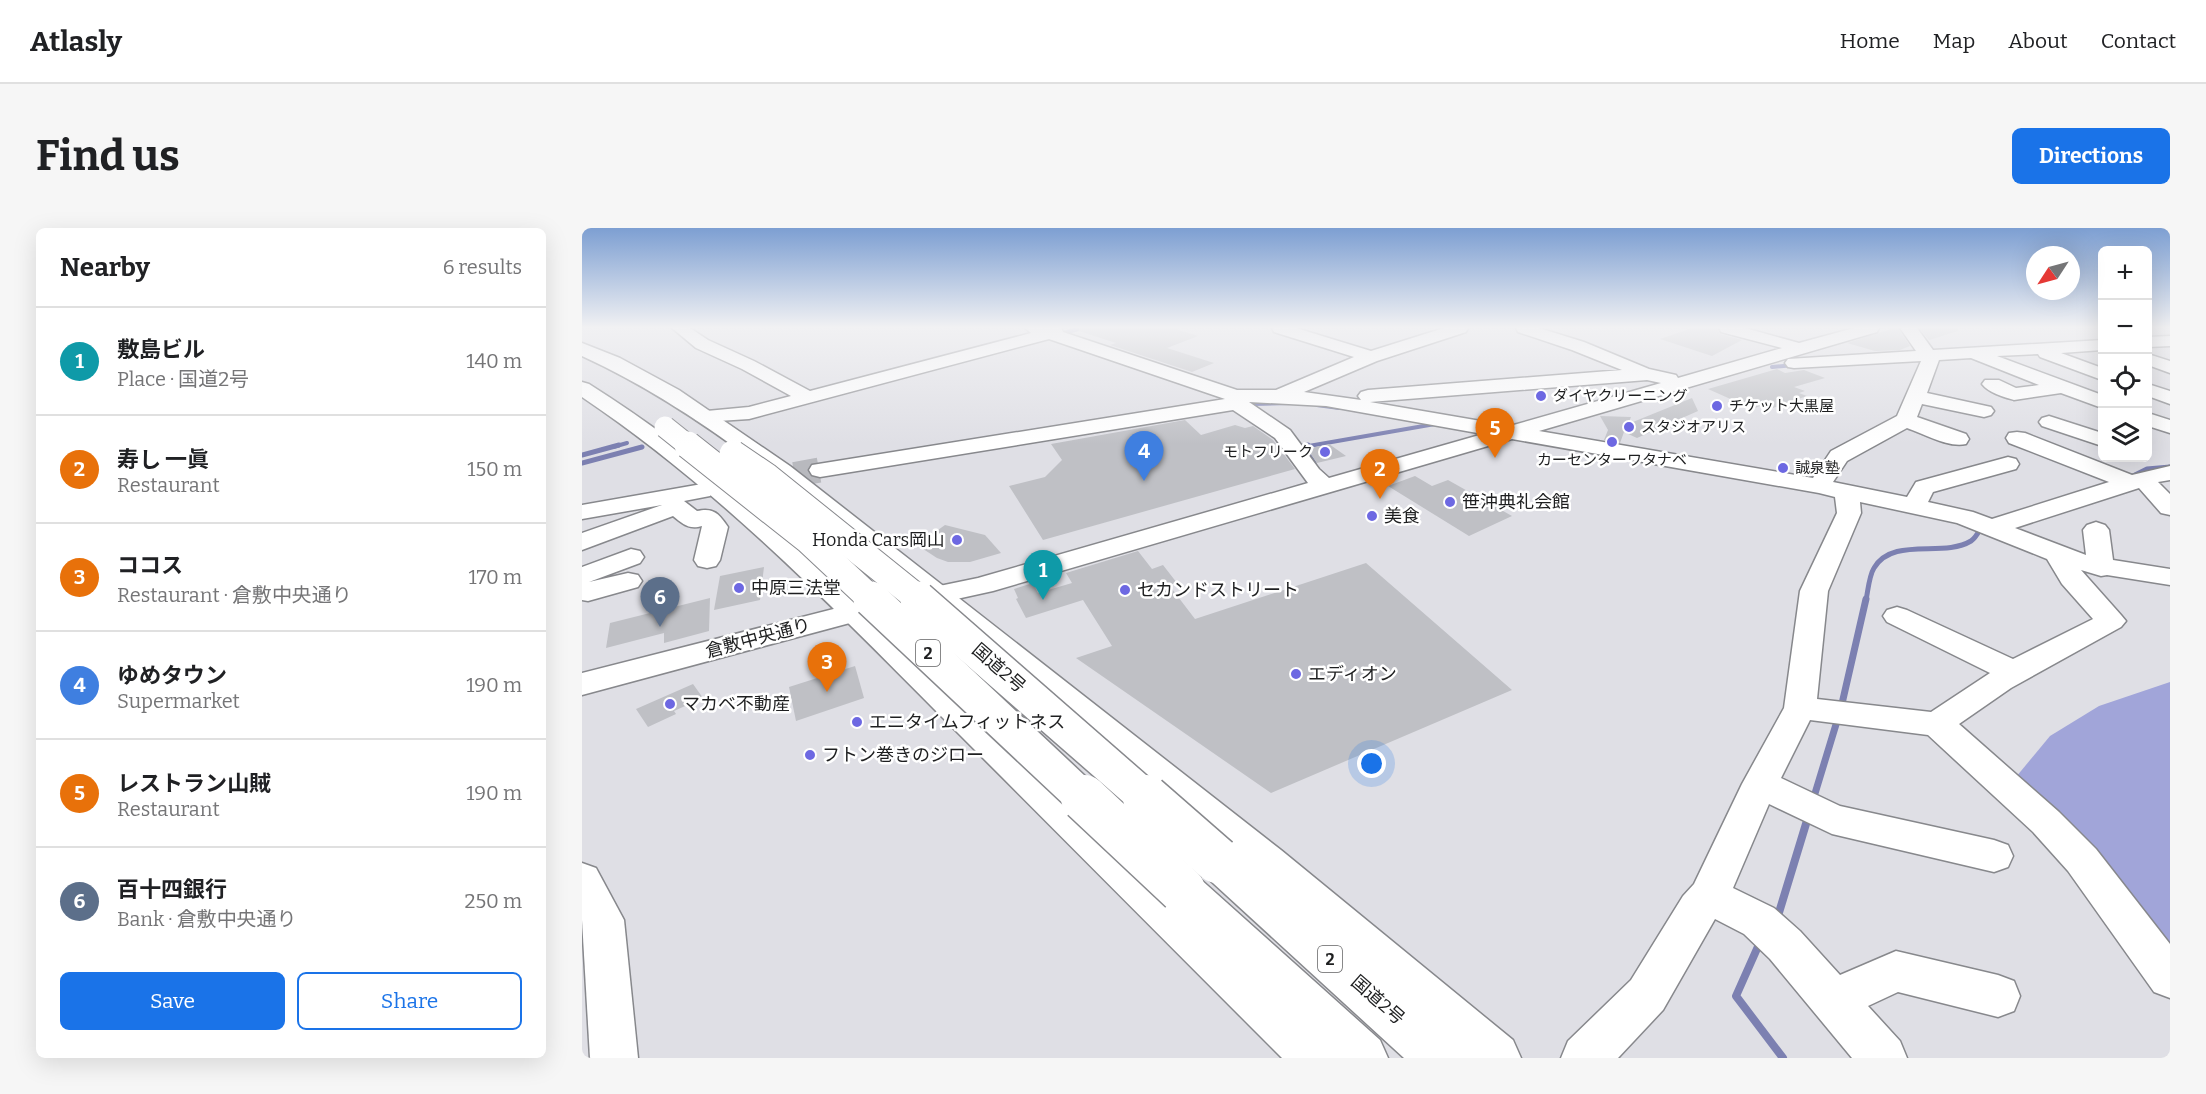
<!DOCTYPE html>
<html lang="en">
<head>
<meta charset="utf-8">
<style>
  body { margin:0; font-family:Bitter,"Noto Sans JP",serif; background:#f6f6f6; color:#202124 }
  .controls { position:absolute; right:18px; top:18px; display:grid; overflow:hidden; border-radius:9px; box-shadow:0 6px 24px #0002 }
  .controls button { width:54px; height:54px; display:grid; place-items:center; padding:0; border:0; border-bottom:2px solid #e0e0e0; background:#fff; color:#202124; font:30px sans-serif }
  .compass { position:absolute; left:1444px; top:18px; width:54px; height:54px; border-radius:50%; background:#fff; box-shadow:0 6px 24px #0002; rotate:234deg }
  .you { position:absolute; left:790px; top:536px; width:21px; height:21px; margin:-15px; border:4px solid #fff; border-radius:50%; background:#1a73e8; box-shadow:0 0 0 9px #1a73e833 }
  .badge { display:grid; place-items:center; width:39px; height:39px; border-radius:50%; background:#1a73e8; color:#fff; font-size:20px; font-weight:700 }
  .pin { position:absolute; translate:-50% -50px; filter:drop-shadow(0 2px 3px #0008) }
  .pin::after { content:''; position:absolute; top:32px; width:21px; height:18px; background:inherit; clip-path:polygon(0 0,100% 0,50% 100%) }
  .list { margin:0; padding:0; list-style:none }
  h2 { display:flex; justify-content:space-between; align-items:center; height:78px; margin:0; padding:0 24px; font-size:26px }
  h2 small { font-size:20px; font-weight:400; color:#757577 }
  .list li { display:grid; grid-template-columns:39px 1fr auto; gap:18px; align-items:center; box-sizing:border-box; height:108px; padding:0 24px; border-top:2px solid #e0e0e0 }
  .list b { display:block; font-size:22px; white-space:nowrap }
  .list p { margin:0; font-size:20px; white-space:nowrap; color:#757577 }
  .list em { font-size:20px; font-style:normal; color:#757577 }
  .actions { display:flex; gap:12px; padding:18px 24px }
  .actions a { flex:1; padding:14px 0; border:2px solid #1a73e8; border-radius:9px; text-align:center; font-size:21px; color:#1a73e8 }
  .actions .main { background:#1a73e8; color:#fff }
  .icon { flex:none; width:33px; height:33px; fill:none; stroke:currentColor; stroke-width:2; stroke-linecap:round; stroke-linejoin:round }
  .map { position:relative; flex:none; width:1588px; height:830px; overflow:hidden; border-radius:9px }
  header { display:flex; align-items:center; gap:36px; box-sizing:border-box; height:84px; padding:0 30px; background:#fff; border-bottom:2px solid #e0e0e0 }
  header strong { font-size:28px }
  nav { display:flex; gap:33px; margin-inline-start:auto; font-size:21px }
  .intro { display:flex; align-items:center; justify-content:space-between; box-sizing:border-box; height:144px; padding:0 36px }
  h1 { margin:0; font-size:42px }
  .button { padding:15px 27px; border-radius:9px; background:#1a73e8; color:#fff; font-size:21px; font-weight:700 }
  main { display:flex; gap:36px; padding:0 36px }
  aside { flex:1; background:#fff; border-radius:9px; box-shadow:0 6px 24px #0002 }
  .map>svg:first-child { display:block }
</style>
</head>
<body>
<header>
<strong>Atlasly</strong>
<nav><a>Home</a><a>Map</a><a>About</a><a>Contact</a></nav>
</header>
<div class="intro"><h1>Find us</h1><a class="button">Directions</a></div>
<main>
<aside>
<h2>Nearby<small>6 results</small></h2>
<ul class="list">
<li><span class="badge" style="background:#0f9aa8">1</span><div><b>敷島ビル</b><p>Place · 国道2号</p></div><em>140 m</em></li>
<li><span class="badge" style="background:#e8710a">2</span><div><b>寿し 一眞</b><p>Restaurant</p></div><em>150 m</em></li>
<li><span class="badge" style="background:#e8710a">3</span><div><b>ココス</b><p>Restaurant · 倉敷中央通り</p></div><em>170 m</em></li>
<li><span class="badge" style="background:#3f7fe0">4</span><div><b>ゆめタウン</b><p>Supermarket</p></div><em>190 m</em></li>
<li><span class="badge" style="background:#e8710a">5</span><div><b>レストラン山賊</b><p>Restaurant</p></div><em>190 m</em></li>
<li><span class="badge" style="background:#5c6f8a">6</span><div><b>百十四銀行</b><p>Bank · 倉敷中央通り</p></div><em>250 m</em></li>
</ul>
<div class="actions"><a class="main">Save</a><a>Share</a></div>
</aside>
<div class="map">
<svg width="1588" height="830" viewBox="0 0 1588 830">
  <rect width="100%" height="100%" fill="#dfdfe5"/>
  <polygon fill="#a1a5d9" points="1588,454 1588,740 1434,549 1468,508 1517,478"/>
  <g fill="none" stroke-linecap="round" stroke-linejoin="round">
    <g stroke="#7c80b1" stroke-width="4">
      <polyline points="481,105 500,100"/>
      <polyline points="1190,139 1213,137"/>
      <polyline points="671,176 708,175"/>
      <polyline points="735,177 757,180"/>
      <polyline points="31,219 45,215"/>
      <polyline points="721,219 853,196"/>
    </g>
    <g stroke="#7c80b1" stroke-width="5">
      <polyline points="726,217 721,218 732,235"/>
      <polyline points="0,227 37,217"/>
      <polyline points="0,235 60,219"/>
      <polyline points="1549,249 1565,241 1588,239"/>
      <path d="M 1284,372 C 1286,363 1287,348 1292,340 C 1311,308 1361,330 1389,313 C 1394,310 1397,303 1400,298"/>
    </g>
    <polyline stroke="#7c80b1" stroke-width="7" points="1231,572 1259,480 1284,371"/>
    <g stroke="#7c80b1" stroke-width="8">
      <polyline points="1231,573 1232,570"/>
      <polyline points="1195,691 1227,586"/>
      <polyline points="1178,714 1154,768 1201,830"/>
    </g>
  </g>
  <g fill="#bfc0c5">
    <polygon points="497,100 591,100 616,108 585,120 632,135 610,144 528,117 534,115 497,103"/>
    <polygon points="1110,100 1135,100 1138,106 1160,112 1130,128 1078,111"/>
    <polygon points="1312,100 1316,100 1328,118 1318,122 1293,123 1265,115"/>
    <polygon points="1337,100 1376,100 1376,103 1347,112"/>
    <polygon points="1195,141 1203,145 1222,142 1243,150 1212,159 1223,163 1217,165 1225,168 1188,181 1180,177 1171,181 1126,161"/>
    <polygon points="1110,170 1116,183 1055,210 1042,204 1038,215 1022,212 1026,202 1018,188 1049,189 1046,196"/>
    <polygon points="603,192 619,207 653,197 663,200 671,198 691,212 713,241 461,312 427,258 463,249 480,232 469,216"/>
    <polygon points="747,216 764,228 735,235 725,221"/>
    <polygon points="833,248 850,258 866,252 930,288 887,308 806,258"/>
    <polygon points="363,297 403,307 419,325 388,334 366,334 355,330 335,317"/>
    <polygon points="556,323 570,341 581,337 595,355 587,357 613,391 784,335 930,462 689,565 494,430 530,418 501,372 444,390 434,371 436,370 432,361 451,355 456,365 490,355 484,345"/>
    <polygon points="182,339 178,372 132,382 138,348"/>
    <polygon points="128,370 127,403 82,415 82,405 24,420 28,395"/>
    <polygon points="273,438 282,470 214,493 207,459"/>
    <polygon points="111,456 121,470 92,483 94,486 66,499 54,481"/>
  </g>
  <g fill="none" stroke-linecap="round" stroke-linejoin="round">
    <polyline stroke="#b8b9be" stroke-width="25" stroke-dasharray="25 12" stroke-linecap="butt" points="176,253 238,242"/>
    <g stroke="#87888c" stroke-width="3">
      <g id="minor">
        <path d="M 90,100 L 108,100 L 126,112 L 172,133 L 228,163 L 449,105 L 443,100 L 479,100 L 481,104 L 655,162 L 694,162 L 772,129 L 692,104 L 690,100 L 714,100 L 789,123 L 862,100 L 886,100 L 884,104 L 795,133 L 722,164 L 779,172 L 776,168 L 779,164 L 786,162 L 1040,142 L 990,122 L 936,104 L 934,100 L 957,100 L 1002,114 L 1067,141 L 1094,147 L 1096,150 L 1200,120 L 1139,104 L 1137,100 L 1163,100 L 1217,115 L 1272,100 L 1297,100 L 1295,104 L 957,203 L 1231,250 L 1249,223 L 1315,188 L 1339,133 L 1212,140 L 1206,139 L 1203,135 L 1206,131 L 1334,123 L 1318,100 L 1335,100 L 1351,122 L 1520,112 L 1520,122 L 1479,125 L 1520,140 L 1520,152 L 1458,129 L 1456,126 L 1415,128 L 1520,167 L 1520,180 L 1479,165 L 1432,172 C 1422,169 1407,165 1400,156 L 1403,152 L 1417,152 L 1434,160 L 1457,157 L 1389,130 L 1357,132 L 1345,165 L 1409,179 L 1412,183 L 1409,187 L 1402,189 L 1340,176 L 1335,189 L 1384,206 L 1387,211 L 1384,216 C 1366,220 1342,206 1325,200 L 1265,233 L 1251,254 L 1325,269 L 1334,254 L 1426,229 L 1434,231 L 1437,236 L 1434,241 L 1351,264 L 1346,274 L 1391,284 L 1410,291 L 1527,254 L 1427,215 L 1424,210 L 1427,205 L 1435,204 L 1443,205 L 1550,247 L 1588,238 L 1588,252 L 1576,254 L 1588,266 L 1588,287 L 1579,285 L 1557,260 L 1433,300 L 1504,327 L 1501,302 L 1505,297 L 1514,294 L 1523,297 L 1527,302 L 1531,332 L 1588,341 L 1588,357 L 1525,347 L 1519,348 L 1499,342 L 1539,387 L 1544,393 L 1539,399 L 1429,460 L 1377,496 L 1477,584 L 1514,621 L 1588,716 L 1588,770 L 1572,764 L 1486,643 L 1451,604 L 1346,507 L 1228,492 L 1199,550 L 1258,578 L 1412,612 L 1426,617 L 1431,628 L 1426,639 L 1412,644 L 1250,606 L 1187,576 L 1151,660 L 1192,680 L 1218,703 L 1258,747 L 1314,723 L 1416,747 L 1432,753 L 1438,768 L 1432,783 L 1416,789 L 1316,764 L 1286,778 L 1318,813 L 1325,830 L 1270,830 L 1188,731 L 1162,706 L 1133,691 L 1081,782 L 1036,830 L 979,830 L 986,813 L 1049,752 L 1101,668 L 1112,656 L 1160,556 L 1202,480 L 1218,363 L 1255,285 L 1253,269 L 1237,265 L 930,211 L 411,363 L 279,392 L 0,467 L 0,445 L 275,375 L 396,350 L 726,255 L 693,210 L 651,182 L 238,249 L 230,247 L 227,242 L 230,237 L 643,171 L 467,111 L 167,191 L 121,194 L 114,192 L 111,188 L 114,184 L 167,179 L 209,168 L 160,141 L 114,120 ZM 1065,152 L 1079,155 L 928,198 L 788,174 ZM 667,174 L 744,178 L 901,206 L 747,250 L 737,241 L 708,202 ZM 1278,274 L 1375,295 L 1465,331 L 1480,356 L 1511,391 L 1431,431 L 1325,382 L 1315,379 L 1305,382 L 1301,388 L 1305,394 L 1408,445 L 1349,484 L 1235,471 L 1246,363 L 1279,285 Z"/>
        <polygon points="1588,108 1588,118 1566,119 1566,109"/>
        <polygon points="1566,126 1588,133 1588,145 1566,137"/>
        <polygon points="1566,156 1588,163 1588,176 1566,168"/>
        <polygon points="1566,185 1588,192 1588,205 1566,198"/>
        <polygon points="1467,188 1520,205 1520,218 1460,198 1457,194 1460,190"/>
        <path d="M 120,256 L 128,258 L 132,263 L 128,268 L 102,273 L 115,283 C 132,279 137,286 146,299 L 138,332 L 134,338 L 125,340 L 116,338 L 112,332 L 120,298 C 107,302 101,296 91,288 L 0,322 L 0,305 L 80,277 L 0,291 L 0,277 Z"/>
        <polygon points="49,321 58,323 62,329 58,335 7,354 46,345 56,347 60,353 56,359 6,373 0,372 0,339"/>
        <polygon points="0,635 14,640 42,692 56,830 8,830 0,692"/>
      </g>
    </g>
    <g stroke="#87888c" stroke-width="3">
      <g id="highway">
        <path d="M 0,115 L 38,130 L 97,162 L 208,238 L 699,622 L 931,812 L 939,830 L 822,830 L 620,645 L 613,632 L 620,619 L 631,616 C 541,540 449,465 360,388 C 252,295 130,187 0,128 Z"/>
        <path d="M 0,154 L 7,156 C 132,235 232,328 339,428 C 420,504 501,579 582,653 L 584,649 L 600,643 L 616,649 L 798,812 L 806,830 L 700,830 C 586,716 472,601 358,487 C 245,373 134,259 0,169 Z"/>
      </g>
    </g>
    <use href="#minor" fill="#fff" fill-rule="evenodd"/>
    <use href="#highway" fill="#fff" fill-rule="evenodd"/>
    <g stroke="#87888c" stroke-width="23" stroke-linecap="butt">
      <polyline id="highway-bridge-far3" points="83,199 108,219"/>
    </g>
    <g stroke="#87888c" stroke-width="29" stroke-linecap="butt">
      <g id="highway-bridge-far2">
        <polyline points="106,217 226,312 290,372"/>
        <polyline points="151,226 185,249 338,372"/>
      </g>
    </g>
    <g stroke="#87888c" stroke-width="38" stroke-linecap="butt">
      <g id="highway-bridge-far1">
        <polyline points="289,371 503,572"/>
        <polyline points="336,371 566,572"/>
      </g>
    </g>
    <g stroke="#87888c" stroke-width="49" stroke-linecap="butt">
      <g id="highway-bridge">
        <polyline points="502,570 600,662"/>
        <polyline points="564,570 635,632"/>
      </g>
    </g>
    <use href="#highway-bridge-far3" stroke="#fff" stroke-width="21"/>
    <use href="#highway-bridge-far2" stroke="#fff" stroke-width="27"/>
    <use href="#highway-bridge-far1" stroke="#fff" stroke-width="35"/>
    <use href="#highway-bridge" stroke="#fff" stroke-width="46"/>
  </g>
  <linearGradient id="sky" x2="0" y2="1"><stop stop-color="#7d9fd2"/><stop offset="0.46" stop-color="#f1f1f3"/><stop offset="1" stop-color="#f1f1f3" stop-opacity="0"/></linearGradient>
  <rect width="1588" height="216" fill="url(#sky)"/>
  <g fill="#6d68e2" stroke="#fff" stroke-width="2">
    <circle cx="959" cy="168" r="6"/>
    <circle cx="1135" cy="178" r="6"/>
    <circle cx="1047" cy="199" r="6"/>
    <circle cx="1030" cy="214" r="6"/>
    <circle cx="743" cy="224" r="6"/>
    <circle cx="1201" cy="240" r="6"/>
    <circle cx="868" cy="274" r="6"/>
    <circle cx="790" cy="288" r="6"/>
    <circle cx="375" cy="312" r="6"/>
    <circle cx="157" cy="360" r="6"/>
    <circle cx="543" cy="362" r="6"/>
    <circle cx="714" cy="446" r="6"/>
    <circle cx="88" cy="476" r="6"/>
    <circle cx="275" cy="494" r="6"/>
    <circle cx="228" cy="527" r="6"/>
  </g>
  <g text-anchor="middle" stroke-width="5" stroke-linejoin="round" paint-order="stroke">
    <g font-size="15" fill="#1e1f20" stroke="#fff" text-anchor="start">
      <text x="971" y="173">ダイヤクリーニング</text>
      <text x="1147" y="183">チケット大黒屋</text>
      <text x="1059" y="204">スタジオアリス</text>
      <text x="731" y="229" text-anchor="end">モトフリーク</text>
      <text x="1030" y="237" text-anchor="middle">カーセンターワタナベ</text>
      <text x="1213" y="245">誠泉塾</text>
    </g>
    <g fill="#fff" stroke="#626263" stroke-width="1.5">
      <rect x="334" y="412" width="24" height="26" rx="4.5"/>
      <rect x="736" y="718" width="24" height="26" rx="4.5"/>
    </g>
    <g font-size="16" font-weight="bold" fill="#1e1f20">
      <text x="346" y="431">2</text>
      <text x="748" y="737">2</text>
    </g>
    <g font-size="18" fill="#1e1f20" stroke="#fff" text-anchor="start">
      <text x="880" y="280">笹沖典礼会館</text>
      <text x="802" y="294">美食</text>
      <text x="363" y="318" text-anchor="end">Honda Cars岡山</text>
      <text x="169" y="366">中原三法堂</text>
      <text x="555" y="368">セカンドストリート</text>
      <text x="726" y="452">エディオン</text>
      <text x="100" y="482">マカベ不動産</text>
      <text x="287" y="500">エニタイムフィットネス</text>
      <text x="240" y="533">フトン巻きのジロー</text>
    </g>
    <g font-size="18" fill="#1e1f20" stroke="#fff">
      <text transform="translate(176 410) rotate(-15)" y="6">倉敷中央通り</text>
      <text transform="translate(417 440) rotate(41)" y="6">国道2号</text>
      <text transform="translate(796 772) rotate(41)" y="6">国道2号</text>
    </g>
  </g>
</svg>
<div class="controls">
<button>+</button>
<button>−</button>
<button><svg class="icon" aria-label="locate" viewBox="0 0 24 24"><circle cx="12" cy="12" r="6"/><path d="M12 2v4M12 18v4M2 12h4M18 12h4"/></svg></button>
<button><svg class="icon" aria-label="layers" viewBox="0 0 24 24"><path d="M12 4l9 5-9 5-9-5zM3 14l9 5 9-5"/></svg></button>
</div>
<svg class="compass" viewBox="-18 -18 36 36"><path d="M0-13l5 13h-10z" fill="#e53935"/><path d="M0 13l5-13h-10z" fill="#757577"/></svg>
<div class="you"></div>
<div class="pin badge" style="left:461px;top:372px;background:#0f9aa8">1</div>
<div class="pin badge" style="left:798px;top:271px;background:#e8710a">2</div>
<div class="pin badge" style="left:245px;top:464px;background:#e8710a">3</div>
<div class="pin badge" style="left:562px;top:253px;background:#3f7fe0">4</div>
<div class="pin badge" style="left:913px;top:230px;background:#e8710a">5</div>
<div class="pin badge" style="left:78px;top:399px;background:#5c6f8a">6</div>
</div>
</main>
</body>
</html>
